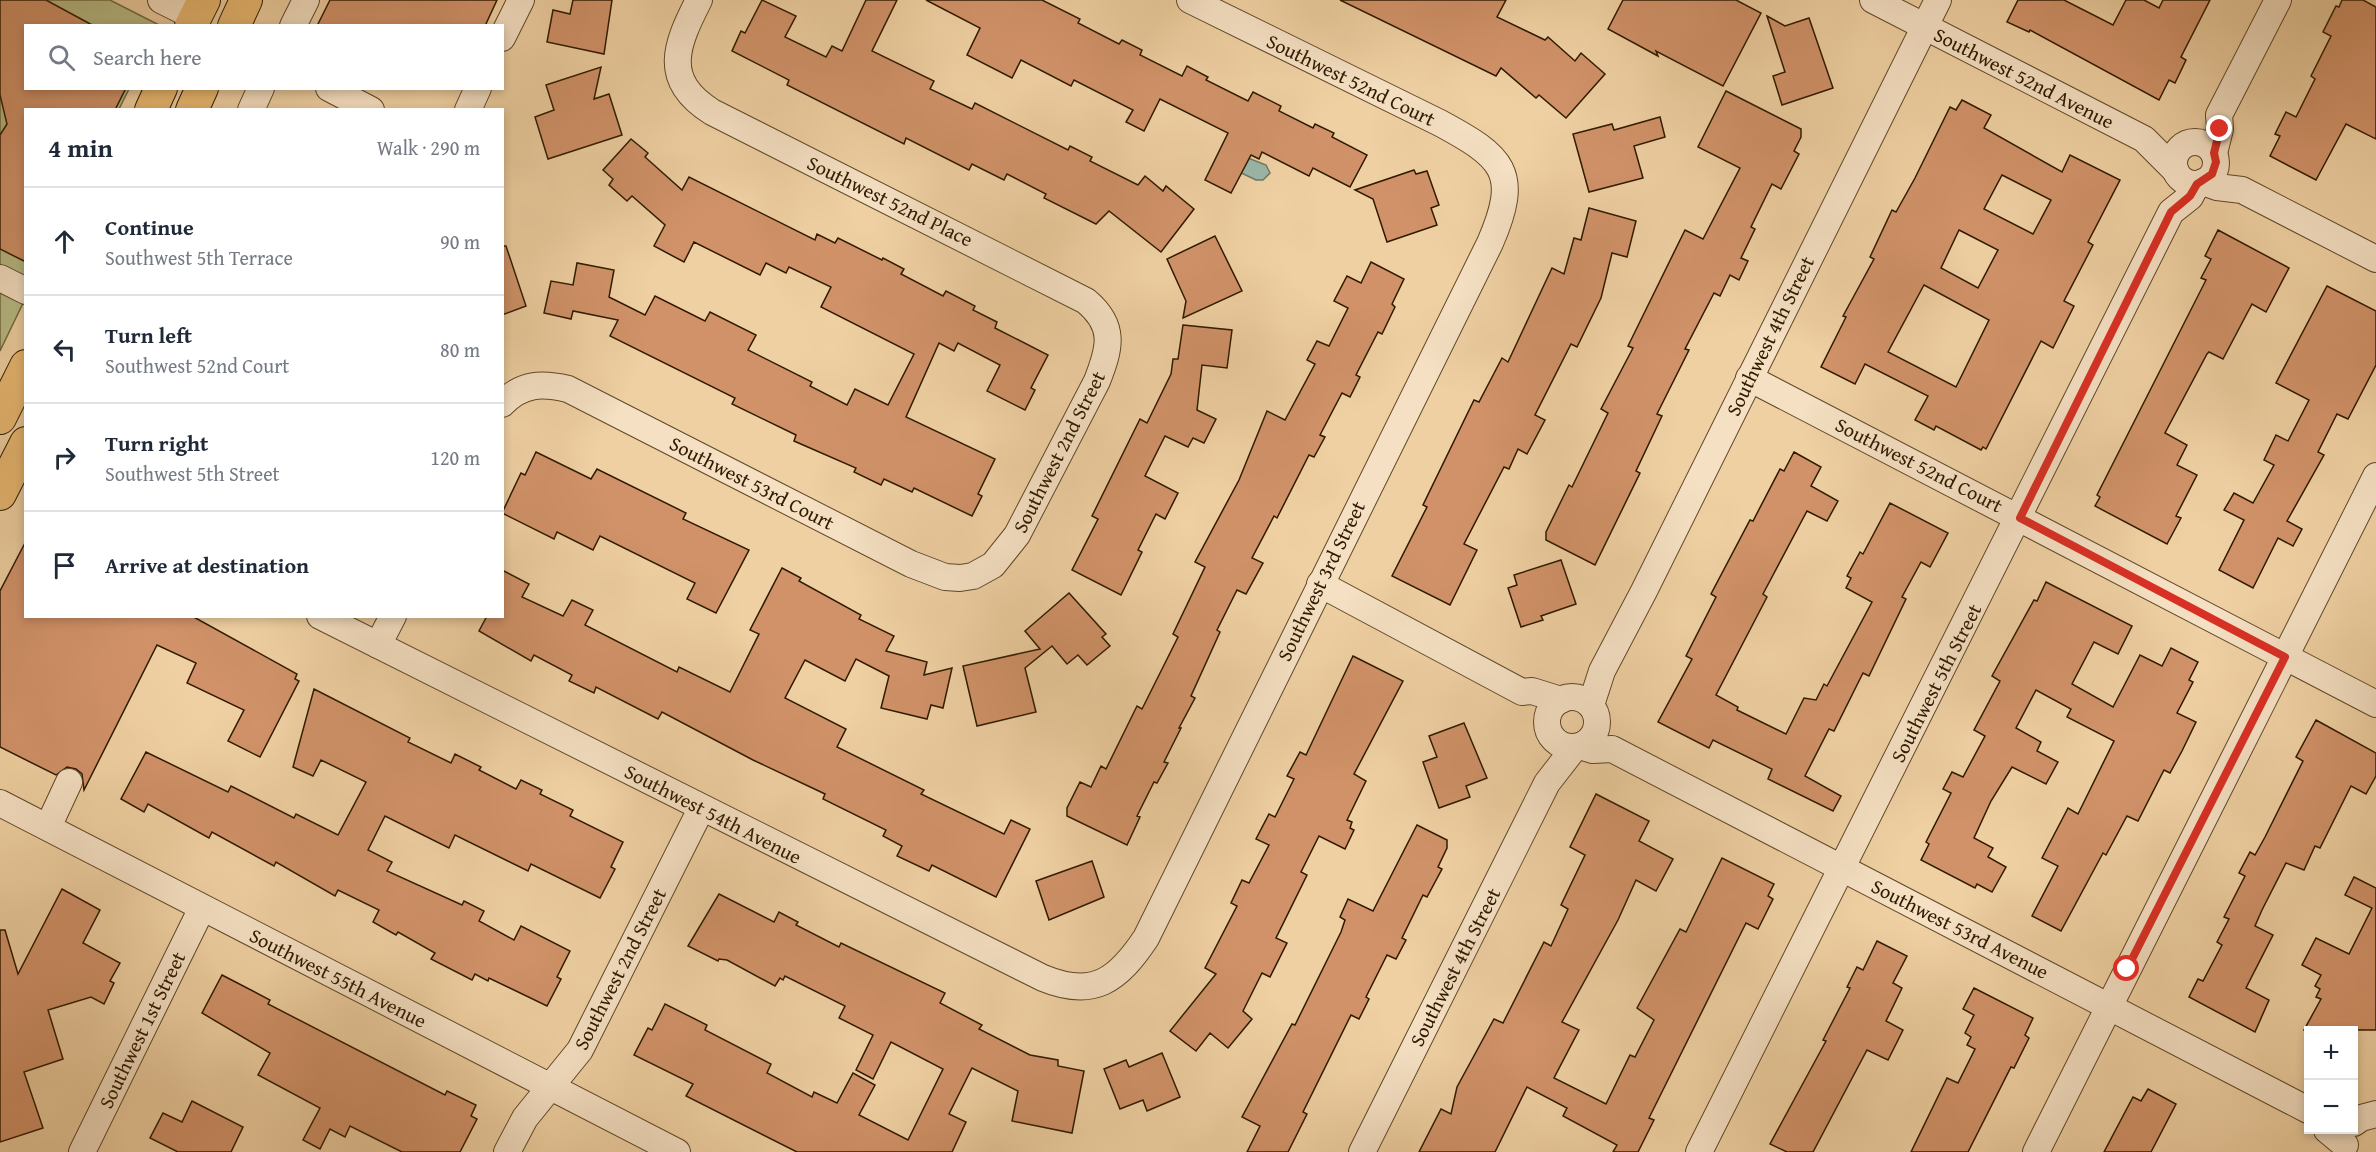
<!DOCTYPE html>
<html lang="en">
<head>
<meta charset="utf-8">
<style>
  body { margin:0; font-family:"Gentium Book Plus",serif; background:#f2f2f3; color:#1f2937 }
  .controls { position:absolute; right:18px; bottom:18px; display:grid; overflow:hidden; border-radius:0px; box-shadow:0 3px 9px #0003 }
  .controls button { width:54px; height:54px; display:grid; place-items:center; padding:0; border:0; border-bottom:2px solid #e0e1e3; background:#fff; color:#1f2937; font:30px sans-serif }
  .stop { position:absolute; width:18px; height:18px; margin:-14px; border:4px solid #d93025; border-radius:50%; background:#fff }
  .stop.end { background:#d93025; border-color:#fff; box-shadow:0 2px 6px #0008 }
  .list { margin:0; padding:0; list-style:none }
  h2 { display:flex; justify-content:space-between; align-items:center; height:78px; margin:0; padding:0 24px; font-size:26px }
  h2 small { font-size:20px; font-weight:400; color:#747a83 }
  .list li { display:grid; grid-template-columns:39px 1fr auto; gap:18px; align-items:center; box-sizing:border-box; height:108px; padding:0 24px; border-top:2px solid #e0e1e3 }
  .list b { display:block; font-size:22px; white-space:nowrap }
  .list p { margin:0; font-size:20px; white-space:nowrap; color:#747a83 }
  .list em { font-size:20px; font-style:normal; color:#747a83 }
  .icon { flex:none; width:33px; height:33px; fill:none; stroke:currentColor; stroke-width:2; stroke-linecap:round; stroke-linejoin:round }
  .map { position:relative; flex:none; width:2376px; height:1152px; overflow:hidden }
  .search { position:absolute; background:#fff; box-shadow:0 3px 9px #0003; left:24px; top:24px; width:480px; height:66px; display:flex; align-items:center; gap:15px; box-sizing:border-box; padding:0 21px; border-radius:0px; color:#747a83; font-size:22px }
  .panel { position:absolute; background:#fff; box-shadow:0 3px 9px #0003; left:24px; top:108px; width:480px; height:510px; border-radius:0px }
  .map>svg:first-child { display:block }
</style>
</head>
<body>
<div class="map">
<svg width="2376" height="1152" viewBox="0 0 2376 1152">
  <rect width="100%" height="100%" fill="#efd0a2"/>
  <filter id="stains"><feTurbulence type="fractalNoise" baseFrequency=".00333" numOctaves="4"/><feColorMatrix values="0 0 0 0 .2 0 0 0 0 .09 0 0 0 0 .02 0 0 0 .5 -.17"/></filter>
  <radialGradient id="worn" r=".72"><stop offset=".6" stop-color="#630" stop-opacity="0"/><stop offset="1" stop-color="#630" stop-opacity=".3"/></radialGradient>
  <polygon fill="#b7bb86" stroke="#736a43" stroke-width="1.5" points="0,0 110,0 159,25 26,26 26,88 129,89 119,109 26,110 25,299 0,351"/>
  <polygon fill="#9ab6a8" stroke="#6f7865" stroke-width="1.5" points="1238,154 1266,165 1270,173 1263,180 1256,180 1235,170"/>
  <g fill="#d19269" stroke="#2f1a00" stroke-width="1.5" fill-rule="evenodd">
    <polygon points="0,0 46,0 94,26 26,26 26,88 126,88 115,110 26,110 26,262 0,249 0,135 7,124 0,95"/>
    <polygon points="330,0 497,0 485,26 317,26"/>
    <polygon points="573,0 612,0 604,54 547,42 553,10 570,14"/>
    <polygon points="762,0 796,16 785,37 826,57 832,46 842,51 866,0 897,0 872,51 934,81 930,89 972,109 975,103 1068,150 1070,146 1092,157 1090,161 1138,185 1145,176 1163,191 1166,186 1194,209 1161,252 1109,211 1096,224 1044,198 1046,194 1007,174 1004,180 972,164 969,170 906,138 904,144 787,85 789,80 732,51 741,31 745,33"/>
    <polygon points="926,0 1042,0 1080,19 1078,23 1119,44 1122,40 1142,50 1140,55 1182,76 1187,66 1208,77 1206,80 1248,101 1253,92 1281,106 1279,111 1313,128 1315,124 1334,133 1332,137 1367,155 1350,187 1313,168 1309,176 1262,152 1259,159 1251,155 1231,193 1205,180 1228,133 1160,99 1144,131 1126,122 1133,110 1074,80 1071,86 1021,60 1012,78 967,55 980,28"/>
    <polygon points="1340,0 1506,0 1497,17 1545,40 1548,37 1575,61 1581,53 1605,74 1566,118 1539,95 1536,98 1501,68 1496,76"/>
    <polygon points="1623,0 1736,0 1761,13 1723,86 1656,51 1658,56 1608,29"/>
    <polygon points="2018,0 2064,0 2113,25 2126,0 2144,0 2159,8 2163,0 2210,0 2181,57 2186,60 2175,83 2169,80 2159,100 2030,30 2029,32 2007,22"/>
    <polygon points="2342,0 2363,0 2376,7 2376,139 2346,124 2316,180 2270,156 2280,136 2275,134 2286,112 2296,117 2315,79 2311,76 2331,36 2323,32 2336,6 2339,7"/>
    <polygon points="1767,16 1785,26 1809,18 1833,88 1782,105 1773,76 1785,72"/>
    <polygon points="601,67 594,99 609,94 622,135 548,159 535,117 554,110 546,85"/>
    <polygon points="1726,91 1801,129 1801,137 1794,151 1799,154 1781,189 1772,184 1751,227 1755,229 1741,258 1748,261 1739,280 1730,275 1720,296 1714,293 1685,349 1689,350 1657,414 1662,416 1636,471 1640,473 1595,565 1546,540 1546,532 1569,485 1572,487 1608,413 1601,409 1633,348 1628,346 1685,230 1703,239 1740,168 1698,147"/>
    <path d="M 1962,100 L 1991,115 L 1984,128 L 2062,172 L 2070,155 L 2120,180 L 2088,242 L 2093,245 L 2064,301 L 2074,306 L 2053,348 L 2041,341 L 1986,449 L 1983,447 L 1981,450 L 1936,426 L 1934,430 L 1915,420 L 1928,396 L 1865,364 L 1855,384 L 1821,367 L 1846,317 L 1843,316 L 1874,259 L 1870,257 L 1892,210 L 1896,212 L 1915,178 L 1950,107 L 1956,110 ZM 2002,175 L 2051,200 L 2033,234 L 1984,209 ZM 1959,230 L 1998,250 L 1978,288 L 1941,268 ZM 1924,285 L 1989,320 L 1956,387 L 1888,352 Z"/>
    <polygon points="1660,117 1665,137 1634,146 1643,178 1589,192 1573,134 1612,124 1614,130"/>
    <polygon points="631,139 648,153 645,157 682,190 689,177 815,240 817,234 835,243 838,238 882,260 883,258 904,269 901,274 943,296 946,291 975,306 973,310 997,322 995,328 1048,355 1031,388 1035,390 1025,410 987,391 1000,365 958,343 954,351 939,343 906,417 995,459 978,494 982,496 972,516 914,488 912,492 884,479 881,485 854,472 856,468 794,441 796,435 732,404 735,398 610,336 618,320 573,311 571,319 544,313 551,281 573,285 577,263 614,270 609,297 645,315 655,296 705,321 710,312 756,335 748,350 812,382 810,386 847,405 855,389 888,405 914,354 821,307 831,287 789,267 786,273 766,263 760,275 694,242 684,262 654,246 665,225 632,196 627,201 609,185 613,179 603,170"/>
    <polygon points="1414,170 1416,174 1427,171 1439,205 1431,208 1437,225 1387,242 1373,199 1355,190"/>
    <polygon points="1589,208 1636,221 1627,257 1612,253 1601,298 1577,347 1571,344 1535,415 1545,420 1527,454 1518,449 1509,469 1504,467 1464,544 1477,550 1450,605 1392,576 1427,507 1423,505 1474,400 1479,402 1502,358 1508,362 1552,268 1564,274 1574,238 1581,240"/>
    <polygon points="2218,230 2289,268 2266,312 2252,304 2223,359 2209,352 2207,354 2165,433 2187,445 2177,465 2197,475 2176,516 2181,518 2167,544 2095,506 2100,497 2097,495 2206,280 2201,278 2211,259 2205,256"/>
    <polygon points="1215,236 1242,291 1183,318 1186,301 1167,259"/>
    <polygon points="502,246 506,246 526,306 502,315"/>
    <polygon points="1371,262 1404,279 1392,304 1395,307 1382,334 1378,332 1356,375 1360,377 1350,397 1342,393 1320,435 1325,437 1314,457 1309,455 1277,518 1274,516 1252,558 1263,563 1246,594 1237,590 1217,630 1220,632 1191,696 1195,698 1179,728 1181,728 1164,762 1168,763 1157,783 1154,782 1137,816 1140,817 1127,845 1067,816 1067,808 1080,782 1091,787 1101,766 1106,769 1137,706 1142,709 1178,637 1173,634 1205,567 1195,562 1239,480 1267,411 1285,420 1315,364 1307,360 1317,341 1329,346 1348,308 1334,301 1347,276 1361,283"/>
    <polygon points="2327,286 2376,311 2376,365 2348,419 2337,414 2318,452 2324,455 2287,521 2302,529 2293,546 2278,538 2253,588 2219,570 2244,520 2224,510 2234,493 2253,503 2274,465 2264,460 2276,435 2288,441 2309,400 2276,383"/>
    <polygon points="1183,325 1232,330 1227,368 1202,365 1197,410 1216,419 1204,443 1193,438 1188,447 1165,436 1145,476 1178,493 1165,519 1156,514 1138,550 1142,552 1121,595 1072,570 1098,519 1092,516 1140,419 1147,423 1171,374 1173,359 1178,359"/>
    <polygon points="536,452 591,479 597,469 686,513 683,519 749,550 716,613 687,599 695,583 600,536 593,550 557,532 554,539 502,513 521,473 525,475"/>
    <polygon points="1794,452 1821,467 1811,486 1838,501 1827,521 1807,511 1763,594 1767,597 1716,695 1738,707 1737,710 1786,734 1804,698 1816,700 1824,684 1827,686 1872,602 1846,588 1851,578 1847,576 1860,552 1863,554 1890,503 1948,533 1930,567 1921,562 1902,597 1906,599 1869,676 1863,673 1834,731 1829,729 1805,776 1841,796 1833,811 1768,779 1772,769 1713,740 1709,748 1658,722 1692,659 1686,656 1716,597 1711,594 1750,520 1753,521 1780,469 1784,471"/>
    <polygon points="26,541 26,616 192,616 297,674 295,679 299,681 260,757 228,741 244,710 187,683 196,663 157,645 84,790 82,774 76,769 67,767 56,775 0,747 0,591"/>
    <polygon points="1561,560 1576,604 1541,616 1543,620 1521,627 1508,588 1517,585 1514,575"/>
    <polygon points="782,568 801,578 799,581 861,615 859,619 894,636 886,651 927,662 924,675 952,668 943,708 931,705 927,719 881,708 889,676 856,659 845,681 805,660 785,698 846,729 837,747 924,790 921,794 1004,834 1011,820 1030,829 996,897 932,865 929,871 897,856 902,846 883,836 886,830 823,799 825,794 753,760 662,712 658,719 596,687 594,693 569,681 572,675 534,655 531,661 479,631 487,616 502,616 502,570 529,584 522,597 563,616 572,600 593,610 585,625 677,672 679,667 730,692 759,634 750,630"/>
    <polygon points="2046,582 2132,626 2118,654 2094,642 2072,684 2113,707 2140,655 2162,666 2171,648 2198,662 2189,680 2193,682 2177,713 2196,722 2182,751 2170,773 2164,770 2138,821 2127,816 2106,855 2103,853 2061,931 2032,916 2058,866 2042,858 2068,808 2078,814 2114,741 2067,717 2071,709 2036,690 2016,728 2041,742 2037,751 2058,762 2046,784 2012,767 1991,801 1974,838 1993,848 1988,857 2006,867 1992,892 1977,884 1975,888 1921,860 1929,844 1926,842 1951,793 1943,789 1952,772 1963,777 1985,736 1974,730 2000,681 1992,676 2034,600 2037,601"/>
    <polygon points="1069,593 1106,634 1102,637 1110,646 1087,665 1078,655 1067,664 1052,646 1025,668 1036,712 977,726 963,666 1040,649 1025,631"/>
    <polygon points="1353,656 1403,681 1354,774 1366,781 1347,820 1352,822 1350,828 1354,830 1345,849 1319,836 1301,872 1307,875 1276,938 1287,943 1270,977 1262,973 1243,1011 1252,1019 1228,1048 1210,1033 1196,1051 1170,1031 1216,974 1205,968 1237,906 1231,903 1242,880 1249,883 1269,845 1256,839 1269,814 1275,817 1294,779 1287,776 1300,752 1306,755"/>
    <polygon points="314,689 410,738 408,742 451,763 455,754 481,767 479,770 516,789 521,780 542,790 540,794 573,810 570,816 623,842 611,867 615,869 600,898 531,864 528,871 455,835 449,848 385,816 368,850 392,862 387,871 462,905 464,901 484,911 479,921 514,940 521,926 570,951 557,977 561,979 547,1006 489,978 488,981 475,974 472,980 431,959 435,953 398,932 396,935 373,922 379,910 338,890 335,896 276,862 274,866 212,832 209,838 148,804 144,812 121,799 146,752 228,792 231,786 294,818 296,814 338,835 366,782 321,760 313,776 293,767"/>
    <polygon points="2316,720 2376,753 2376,776 2366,794 2351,786 2320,848 2315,846 2304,870 2286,863 2262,910 2255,926 2273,935 2246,988 2269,1000 2255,1032 2189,997 2198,979 2203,981 2222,945 2217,942 2229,919 2224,917 2245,876 2239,873 2250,852 2255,855 2265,837 2303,761 2296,757"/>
    <polygon points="1464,723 1487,778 1466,786 1470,797 1439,808 1423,762 1437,757 1429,736"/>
    <polygon points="1596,794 1649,821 1639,841 1673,859 1656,891 1636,880 1618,920 1562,1022 1579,1030 1554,1078 1606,1104 1630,1055 1635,1057 1654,1020 1637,1008 1680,929 1686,932 1722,858 1774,884 1768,896 1773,899 1758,929 1746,923 1649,1118 1654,1120 1638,1152 1613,1152 1617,1145 1563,1116 1567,1108 1527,1087 1495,1152 1419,1152 1441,1109 1451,1114 1457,1087 1494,1019 1503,1023 1544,942 1551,946 1568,909 1561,905 1585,855 1570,847"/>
    <polygon points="1417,825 1447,840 1447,848 1438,867 1442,869 1427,897 1423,895 1402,938 1406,940 1396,959 1387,955 1366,997 1369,999 1359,1019 1351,1015 1303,1112 1307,1114 1288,1152 1247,1152 1260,1126 1242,1117 1292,1024 1295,1025 1341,932 1345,920 1340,917 1348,899 1373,911"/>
    <polygon points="1092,861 1104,897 1049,920 1036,881"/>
    <polygon points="2354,877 2376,888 2376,1030 2304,1030 2321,999 2316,997 2320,989 2315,986 2321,975 2302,965 2316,938 2349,954 2372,908 2345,895"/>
    <polygon points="62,889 100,910 83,943 120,963 110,981 114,983 104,1004 91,997 48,1010 63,1059 24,1072 43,1128 0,1142 0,930 5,930 18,974"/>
    <polygon points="719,894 774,922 779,912 798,922 796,925 839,947 841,943 945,993 940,1003 982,1025 979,1029 1030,1055 1058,1060 1058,1066 1084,1071 1072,1133 1012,1121 1018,1091 972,1068 949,1114 966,1122 952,1152 797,1152 686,1096 693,1084 634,1055 648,1028 652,1030 665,1004 707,1025 705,1030 771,1064 767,1073 812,1097 814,1092 837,1103 853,1073 875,1085 859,1115 908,1140 943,1069 891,1042 873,1079 856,1070 873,1035 839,1018 845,1006 785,976 783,980 780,978 775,986 727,960 719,959 718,961 688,946"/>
    <polygon points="1877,941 1907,956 1893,983 1902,988 1886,1021 1903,1030 1888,1060 1867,1050 1813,1152 1787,1152 1770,1144 1826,1041 1823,1040 1850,988 1847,987 1857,967 1863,970"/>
    <polygon points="222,975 270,1000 268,1004 445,1095 447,1091 476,1105 471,1116 477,1119 460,1152 402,1152 350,1126 345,1137 330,1129 320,1149 303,1140 320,1108 258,1075 270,1053 202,1013"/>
    <polygon points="1974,988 2033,1018 2025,1035 2029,1038 2014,1068 2011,1067 1968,1152 1911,1152 1947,1078 1958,1083 1975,1049 1967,1045 1971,1037 1965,1033 1974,1015 1963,1009"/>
    <polygon points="1162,1053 1180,1097 1147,1111 1143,1100 1120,1109 1104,1069 1126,1060 1129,1067"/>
    <polygon points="2148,1089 2176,1104 2151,1152 2104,1152 2133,1097 2141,1101"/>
    <polygon points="192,1101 243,1127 231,1152 178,1152 150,1138 163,1113 182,1122"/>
  </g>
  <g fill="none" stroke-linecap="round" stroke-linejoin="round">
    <g stroke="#5f4828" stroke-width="28">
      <g id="minor">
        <polyline points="161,0 195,17"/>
        <polyline points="1873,0 2144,139 2175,170"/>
        <polyline points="293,26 306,0"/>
        <polyline points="502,38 521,0"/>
        <polyline points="329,88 371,110"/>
        <polyline points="251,110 261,88"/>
        <polyline points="468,110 478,88"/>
        <circle cx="2195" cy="163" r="21"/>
        <polyline points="2214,153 2220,129 2219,115 2278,0"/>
        <polyline points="2203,182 2217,187 2242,190 2376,259"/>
        <polyline points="0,278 26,291"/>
        <polyline points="1749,378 2376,704"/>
        <path d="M 502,404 C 522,383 542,383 568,389 L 911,564 L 945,577 L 960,578 L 973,576 L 993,565 L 1017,535 L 1097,381 C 1110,348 1116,326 1086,301 L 712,112 C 661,80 676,45 699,0"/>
        <polyline points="1320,584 1522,692 1532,691 1561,700"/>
        <path d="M 320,616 L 1043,978 C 1094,999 1118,980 1146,938 L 1490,243 C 1521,172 1503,157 1440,123 L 1190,0"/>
        <polyline points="378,645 393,616"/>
        <circle cx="1572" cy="722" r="25"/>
        <polyline points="1591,705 1602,671 1644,591 1938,0"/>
        <polyline points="1580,746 1593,750 1612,749 2308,1110"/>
        <polyline points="0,803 677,1152"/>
        <polyline points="48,827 69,782"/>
        <polyline points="2354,1123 2361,1118 2376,1114"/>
        <polyline points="2327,1130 2345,1145"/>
        <polyline points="82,1152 202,908"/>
        <polyline points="507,1152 525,1118 580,1050 701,809"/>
        <polyline points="1362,1152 1547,783 1575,747"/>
        <polyline points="1699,1152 2171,212 2190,197 2197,184"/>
        <polyline points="2036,1152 2376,476"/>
      </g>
    </g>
    <g stroke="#2f1a00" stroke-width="34">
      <g id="major">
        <polyline points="191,26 204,0"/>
        <polyline points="234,26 246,0"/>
        <polyline points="151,110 161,88"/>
        <polyline points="192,110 202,88"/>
        <polyline points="0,418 26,366"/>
        <polyline points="0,494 26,443"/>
      </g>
    </g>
    <use href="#minor" stroke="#f5e0c3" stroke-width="26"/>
    <use href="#major" stroke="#e8b871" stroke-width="32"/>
  </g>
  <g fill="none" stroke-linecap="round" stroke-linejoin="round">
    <polyline stroke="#d93025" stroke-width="8" points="2127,969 2285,657 2020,518 2171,212 2190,196 2197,184 2212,174 2216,162 2214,153 2220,129"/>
  </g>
  <g text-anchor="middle" stroke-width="5" stroke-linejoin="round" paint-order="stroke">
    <g font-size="20" fill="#2f1a00" stroke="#f5e0c3">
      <text transform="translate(2024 78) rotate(27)" y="7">Southwest 52nd Avenue</text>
      <text transform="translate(1351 80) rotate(26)" y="7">Southwest 52nd Court</text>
      <text transform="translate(890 201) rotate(26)" y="7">Southwest 52nd Place</text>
      <text transform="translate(1770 336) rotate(-64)" y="7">Southwest 4th Street</text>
      <text transform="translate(1059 452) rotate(-63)" y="7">Southwest 2nd Street</text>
      <text transform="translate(1919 465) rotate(27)" y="7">Southwest 52nd Court</text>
      <text transform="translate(752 483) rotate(27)" y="7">Southwest 53rd Court</text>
      <text transform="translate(1321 581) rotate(-64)" y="7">Southwest 3rd Street</text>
      <text transform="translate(1936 683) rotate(-63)" y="7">Southwest 5th Street</text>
      <text transform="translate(713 814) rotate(27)" y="7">Southwest 54th Avenue</text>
      <text transform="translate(1960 929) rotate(27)" y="7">Southwest 53rd Avenue</text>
      <text transform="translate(1455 967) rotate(-63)" y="7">Southwest 4th Street</text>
      <text transform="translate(620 969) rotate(-63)" y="7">Southwest 2nd Street</text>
      <text transform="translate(338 978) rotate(27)" y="7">Southwest 55th Avenue</text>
      <text transform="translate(142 1030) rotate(-64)" y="7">Southwest 1st Street</text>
    </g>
  </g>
  <rect width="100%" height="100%" filter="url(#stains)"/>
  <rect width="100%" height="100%" fill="url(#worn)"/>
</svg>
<div class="controls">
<button>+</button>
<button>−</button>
</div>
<div class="stop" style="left:2127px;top:969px"></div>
<div class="stop end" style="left:2220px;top:129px"></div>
<div class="search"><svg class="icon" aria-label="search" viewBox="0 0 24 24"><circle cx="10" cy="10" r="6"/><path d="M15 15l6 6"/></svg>Search here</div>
<section class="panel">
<h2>4 min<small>Walk · 290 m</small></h2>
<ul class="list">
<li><svg class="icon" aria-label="ahead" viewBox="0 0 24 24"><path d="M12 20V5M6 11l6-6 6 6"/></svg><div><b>Continue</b><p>Southwest 5th Terrace</p></div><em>90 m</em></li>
<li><svg class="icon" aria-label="left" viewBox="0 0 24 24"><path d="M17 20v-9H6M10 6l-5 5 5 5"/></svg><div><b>Turn left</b><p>Southwest 52nd Court</p></div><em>80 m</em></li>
<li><svg class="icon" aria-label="right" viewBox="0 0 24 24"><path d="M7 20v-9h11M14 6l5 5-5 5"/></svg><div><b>Turn right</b><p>Southwest 5th Street</p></div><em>120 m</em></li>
<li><svg class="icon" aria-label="arrive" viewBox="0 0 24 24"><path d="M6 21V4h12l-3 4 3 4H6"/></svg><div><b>Arrive at destination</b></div></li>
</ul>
</section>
</div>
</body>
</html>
